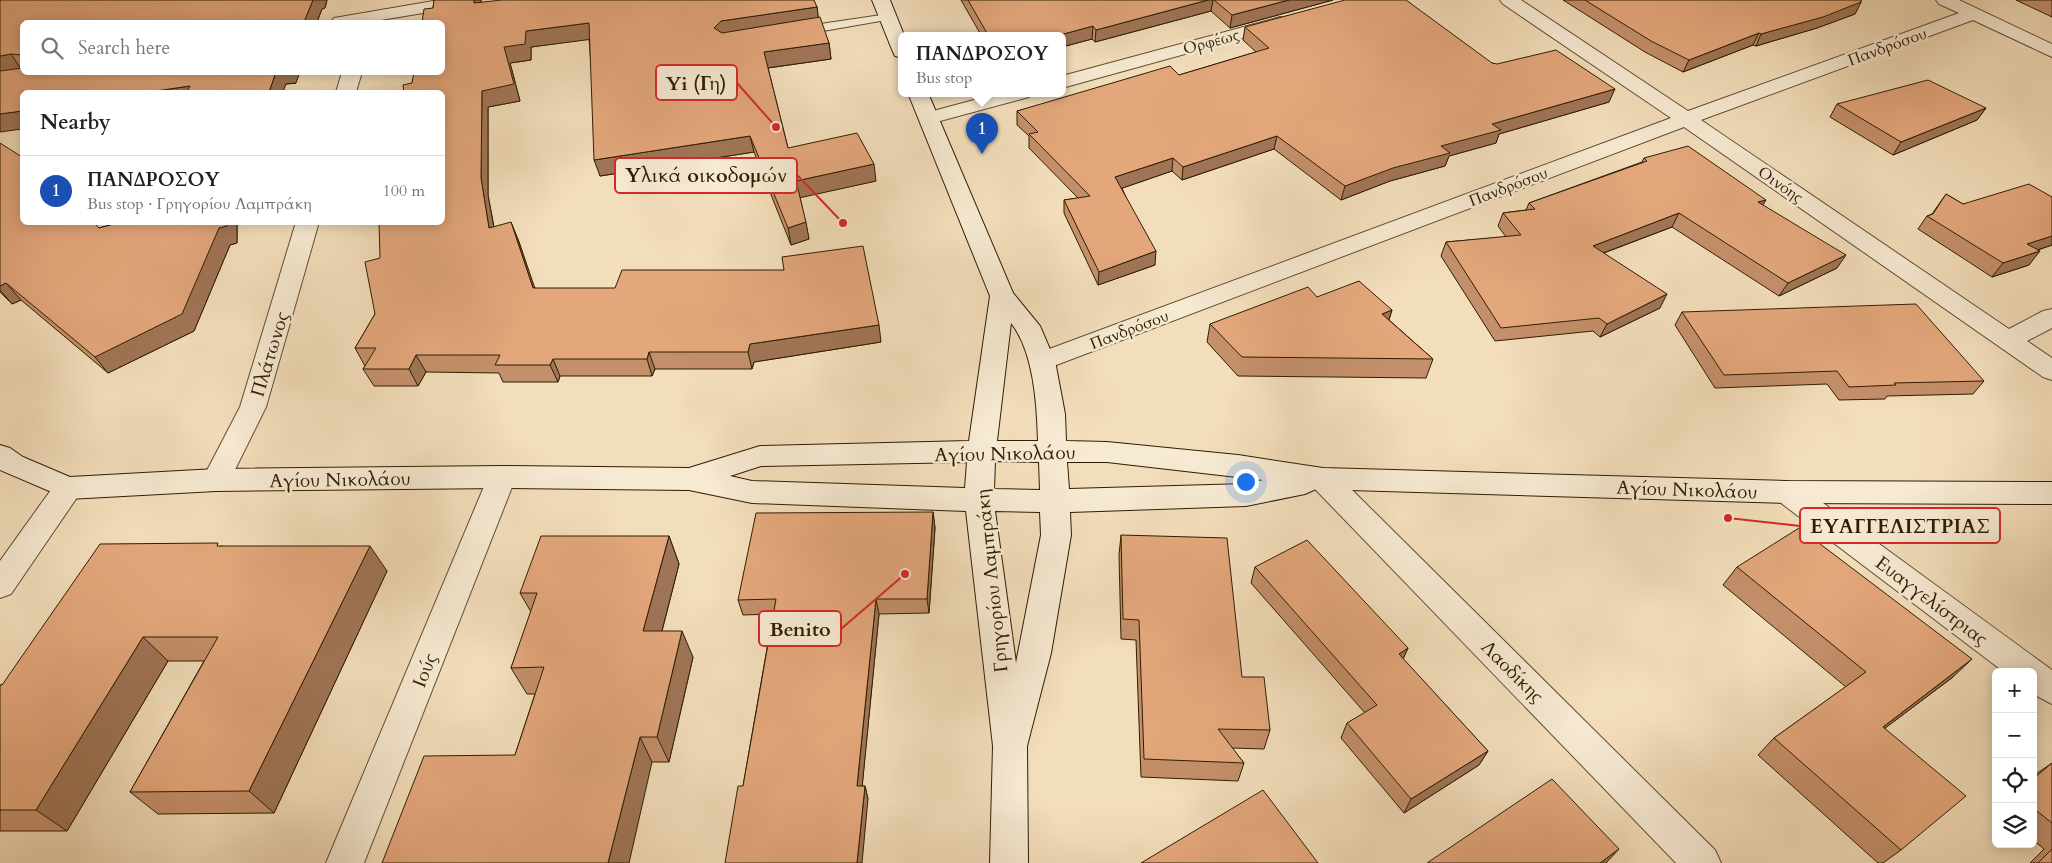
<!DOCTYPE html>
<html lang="en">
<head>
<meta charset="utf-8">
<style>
  body { margin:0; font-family:Cardo,serif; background:#f2f2f2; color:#202124 }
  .controls { position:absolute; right:15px; bottom:15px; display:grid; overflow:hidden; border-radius:8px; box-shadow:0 2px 12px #0003 }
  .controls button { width:45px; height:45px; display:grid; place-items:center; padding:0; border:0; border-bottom:1px solid #e0e0e0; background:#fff; color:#202124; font:25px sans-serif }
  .you { position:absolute; left:1245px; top:481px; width:18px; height:18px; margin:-12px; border:4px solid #fff; border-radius:50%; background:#1a73e8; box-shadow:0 0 0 8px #1a73e833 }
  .badge { display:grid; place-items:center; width:32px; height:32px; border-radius:50%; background:#b45309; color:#fff; font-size:16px; font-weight:700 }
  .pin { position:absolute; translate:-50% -41px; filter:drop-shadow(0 1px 2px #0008) }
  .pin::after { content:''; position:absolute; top:26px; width:18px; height:15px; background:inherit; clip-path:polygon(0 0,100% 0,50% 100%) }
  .popup { position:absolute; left:898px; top:32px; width:168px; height:65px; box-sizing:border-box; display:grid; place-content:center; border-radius:8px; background:#fff; filter:drop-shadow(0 1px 4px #0005); font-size:16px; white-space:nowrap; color:#757577 }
  .popup b { font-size:19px; color:#202124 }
  .popup::after { content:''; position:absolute; left:50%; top:100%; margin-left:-10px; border:10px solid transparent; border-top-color:#fff }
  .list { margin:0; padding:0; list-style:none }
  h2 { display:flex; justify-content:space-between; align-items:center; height:65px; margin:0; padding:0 20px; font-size:21px }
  h2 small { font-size:16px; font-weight:400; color:#757577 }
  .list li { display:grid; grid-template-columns:32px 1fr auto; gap:15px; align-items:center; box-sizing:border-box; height:70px; padding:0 20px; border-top:1px solid #e0e0e0 }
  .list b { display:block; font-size:19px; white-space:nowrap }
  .list p { margin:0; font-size:16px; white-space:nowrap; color:#757577 }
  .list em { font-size:16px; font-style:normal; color:#757577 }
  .icon { flex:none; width:28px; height:28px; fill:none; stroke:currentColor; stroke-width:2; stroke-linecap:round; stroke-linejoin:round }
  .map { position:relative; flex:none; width:2052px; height:863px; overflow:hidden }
  .search { position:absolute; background:#fff; box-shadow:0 2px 12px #0003; left:20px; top:20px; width:425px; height:55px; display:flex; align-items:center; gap:12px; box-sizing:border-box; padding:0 18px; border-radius:8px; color:#757577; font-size:19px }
  .panel { position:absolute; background:#fff; box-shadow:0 2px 12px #0003; left:20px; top:90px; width:425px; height:135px; border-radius:8px }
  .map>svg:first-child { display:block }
</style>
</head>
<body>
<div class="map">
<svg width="2052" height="863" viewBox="0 0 2052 863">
  <rect width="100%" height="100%" fill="#f3debb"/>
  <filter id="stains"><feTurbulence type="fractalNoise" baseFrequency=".004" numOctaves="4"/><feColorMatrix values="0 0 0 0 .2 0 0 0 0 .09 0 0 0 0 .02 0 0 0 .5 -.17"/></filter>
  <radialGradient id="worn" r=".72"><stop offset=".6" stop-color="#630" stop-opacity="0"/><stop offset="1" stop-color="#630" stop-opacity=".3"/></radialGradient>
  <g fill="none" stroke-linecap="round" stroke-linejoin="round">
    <g stroke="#604d30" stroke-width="2">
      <polygon id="lane" points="888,14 894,17 892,19 800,35 794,31 800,27"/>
    </g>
    <g stroke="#604d30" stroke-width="2">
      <g id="street">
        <polygon points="439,0 480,0 477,4 369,22 331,22 334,18 340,17"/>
        <polygon points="1500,0 1521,0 1688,111 1959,13 1939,4 1936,0 1959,0 2052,44 2052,57 1973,20 1701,120 2009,329 2043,311 2052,309 2052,328 2027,341 2052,358 2052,380 2043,377 1684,127 1051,367 1042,370 1033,367 1029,361 1033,355 1671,118 1503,4"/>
        <polygon points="1280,17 1286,18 1289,22 1286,26 1062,88 1062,76"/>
        <polygon points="342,72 362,72 356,92 336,92"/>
        <polygon points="1000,93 1032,93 1029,97 929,124 922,122 919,118 922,114"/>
        <polygon points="296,222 319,222 266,407 226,488 216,491 206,488 202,480 240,407"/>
        <polygon points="502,466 512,469 516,477 364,863 326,863 488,477 492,469"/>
        <polygon points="1323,468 1333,471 1715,850 1721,863 1676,863 1313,487 1309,479 1313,471"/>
        <polygon points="68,477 78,480 82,488 78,496 11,594 0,598 0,561 58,480"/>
        <polygon points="1787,481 1797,484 2052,670 2052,704 2033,694 2033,672 2004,672 1777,500 1773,492 1777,484"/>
      </g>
    </g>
    <g stroke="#2f1d01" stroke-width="2">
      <g id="secondary">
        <polygon points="872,0 890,0 904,35 902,35 902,58 895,56 893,52"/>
        <path d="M 908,93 L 928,93 L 1013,293 L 1040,326 L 1055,361 L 1065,414 L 1066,441 L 1107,442 L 1238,455 L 1323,468 L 1787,481 L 2052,482 L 2052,504 L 1787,503 L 1316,489 L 1305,494 L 1246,506 L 1070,512 L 1071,535 L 1051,653 L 1027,746 L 1028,863 L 990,863 L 993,746 L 966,511 L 752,503 L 689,490 L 502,488 L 216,491 L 68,499 L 0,470 L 0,445 L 10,448 L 23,457 L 70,477 L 216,469 L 502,466 L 689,468 L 760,446 L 969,441 L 990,296 ZM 1011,323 C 1034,352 1037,405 1038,441 L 997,441 ZM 995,461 L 1039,462 L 1040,490 L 994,489 ZM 967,462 L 965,488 L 752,481 L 730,476 L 761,466 ZM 1067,462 L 1107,462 L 1263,480 L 1246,484 L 1069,489 ZM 995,511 L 1040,512 L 1041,535 L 1016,663 Z"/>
      </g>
    </g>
    <use href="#lane" fill="#f7ead3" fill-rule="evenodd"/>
    <use href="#street" fill="#f7ead3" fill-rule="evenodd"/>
    <use href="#secondary" fill="#f7ead3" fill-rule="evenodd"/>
  </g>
  <g fill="#c4906b" stroke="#2f1d01">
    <polygon points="0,0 327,0 325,8 322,9 317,22 22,22 22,72 296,83 286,84 22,92 22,129"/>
    <polygon points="434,0 481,0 481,3 817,7 818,17 829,43 831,59 768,68 788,148 876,181 800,197 809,239 791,245 754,152 600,176 589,39 531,47 531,60 510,63 520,101 488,107 488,195 494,227 518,239 534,288 881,342 754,362 752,369 655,369 652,376 560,376 558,382 503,382 499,373 426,372 418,386 374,386 363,369 365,366 355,348 375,314 380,258 442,222 412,83 433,8"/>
    <polygon points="961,0 1333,0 1230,28 1211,11 1095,42 1092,39 1062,47 1062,35 981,35"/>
    <polygon points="1563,0 1861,0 1861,2 1855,14 1817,28 1756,46 1753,45 1683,72 1645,52"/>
    <polygon points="2016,0 2052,0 2052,17"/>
    <polygon points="1245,27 1492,63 1609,102 1499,134 1496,143 1449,156 1445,166 1390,181 1341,200 1274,149 1182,180 1172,171 1122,188 1155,265 1098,285 1064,213 1064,200 1078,198 1029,148 1029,136 1017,125 1017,111 1179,75 1256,52 1243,40"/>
    <polygon points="1837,104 1986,108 1977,120 1893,155 1830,117"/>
    <polygon points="0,143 22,222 99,228 121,222 237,222 237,243 230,245 194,331 108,373 21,300 12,304 0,292"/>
    <polygon points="1644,158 1763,205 1837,268 1779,296 1672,227 1604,253 1660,308 1600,337 1593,331 1495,341 1441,256 1446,242 1506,237 1498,226 1503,213 1526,210 1529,203 1642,162"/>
    <polygon points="1946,194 1963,204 2052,197 2052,245 2038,250 2029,265 1992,277 1918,229 1927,216 1932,214"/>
    <polygon points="1317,297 1392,310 1389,320 1433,359 1426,378 1238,376 1207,342 1210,324"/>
    <polygon points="1682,312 1984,381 1973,394 1887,396 1885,399 1839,400 1827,384 1715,388 1675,325"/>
    <polygon points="933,512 935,528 929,613 879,614 862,786 865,786 868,799 743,786 773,614 743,615 738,600"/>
    <polygon points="1121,535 1242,677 1270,730 1264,749 1232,748 1244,763 1238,781 1141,777 1136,640 1121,639 1119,555"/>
    <polygon points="669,536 679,564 662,631 693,657 669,762 652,762 515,755 535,694 527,694 511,668 531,612 520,593"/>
    <polygon points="221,546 387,571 274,813 158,814 130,792 204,661 168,661 67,831 0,831 0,685 2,685"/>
    <polygon points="1255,567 1408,648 1403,659 1488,751 1479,765 1404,813 1341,738 1347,723 1365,713 1251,583"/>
    <polygon points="1737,567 1953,677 1885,728 1901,850 1883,863 1878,863 1758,755 1774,738 1846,687 1723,585"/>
    <polygon points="2052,763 2052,863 2030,863 2044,849 2033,840 2033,776"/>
  </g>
  <g fill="#a07557" stroke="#2f1d01">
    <polygon points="313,0 327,0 325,8 322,9 317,22 304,22"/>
    <polygon points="474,0 481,0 481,2 479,19 474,3"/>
    <polygon points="1208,0 1213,0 1211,11 1095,42 1096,30"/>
    <polygon points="1289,0 1333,0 1230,28 1232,15"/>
    <polygon points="1861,2 1855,14 1817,28 1756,46 1761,34"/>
    <polygon points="817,7 819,23 725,37 714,28 721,21"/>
    <polygon points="589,23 593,39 531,47 531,60 510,63 520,101 488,107 488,195 497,245 489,228 481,178 482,91 504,47 526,31"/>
    <polygon points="1093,26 1092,39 1062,47 1062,35 1060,35"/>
    <polygon points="1759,33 1753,45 1683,72 1689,60"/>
    <polygon points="829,43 831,59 767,68 764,52"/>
    <polygon points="11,54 22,70 0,74 0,56"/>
    <polygon points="276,72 300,72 296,83 286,84 283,92 269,92"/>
    <polygon points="190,86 194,92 149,92"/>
    <polygon points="1615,89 1609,102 1499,134 1496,143 1449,156 1445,166 1390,181 1341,200 1345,186 1492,124"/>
    <polygon points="1986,108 1977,120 1893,155 1901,142"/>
    <polygon points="22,111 22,129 0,132 0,114"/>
    <polygon points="750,136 754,152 600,176 594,160"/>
    <polygon points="1277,136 1274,149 1182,180 1183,167"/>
    <polygon points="1173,158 1172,171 1114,191 1115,177"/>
    <polygon points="874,164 876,181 799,198 796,181"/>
    <polygon points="1766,200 1758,213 1758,202"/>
    <polygon points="1679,213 1672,227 1587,259 1593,246"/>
    <polygon points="227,222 237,222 237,243 230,245 194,331 108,373 95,357 219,228"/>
    <polygon points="511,222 518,239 541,306 533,288"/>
    <polygon points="806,222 809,239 791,245 788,228"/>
    <polygon points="2052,236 2052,245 2016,257 2027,244"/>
    <polygon points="1156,251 1155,265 1098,285 1099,272"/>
    <polygon points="2040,251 2029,265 1992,277 2003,263"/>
    <polygon points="1846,255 1837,268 1779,296 1788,283"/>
    <polygon points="6,283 21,300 12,304 0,290 0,286"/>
    <polygon points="1667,294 1660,308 1600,337 1607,324"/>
    <polygon points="1392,310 1386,328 1382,314"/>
    <polygon points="879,325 881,342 754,362 752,369 748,352 750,344"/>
    <polygon points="649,352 655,369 652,376 647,359"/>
    <polygon points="416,355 426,372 418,386 409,369"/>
    <polygon points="553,359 560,376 558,382 550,365"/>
    <polygon points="933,512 935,528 929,613 927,599"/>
    <polygon points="669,536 679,564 655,658 643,631"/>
    <polygon points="370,546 387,571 274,813 249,791"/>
    <polygon points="876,599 879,614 861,799 857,786"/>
    <polygon points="682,631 693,657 669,762 657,737"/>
    <polygon points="143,637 168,661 67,831 36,810"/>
    <polygon points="1408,648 1401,663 1399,654"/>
    <polygon points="1972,659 1953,677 1864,744 1883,727"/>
    <polygon points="640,737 652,762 629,863 608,863"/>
    <polygon points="1488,751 1479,765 1404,813 1411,799"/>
    <polygon points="865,786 868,799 862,863 857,863"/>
    <polygon points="1619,849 1606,863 1600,863"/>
  </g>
  <g fill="#e4a77c" stroke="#2f1d01">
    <polygon points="0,0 313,0 304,22 22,22 22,55 11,54 0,56"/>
    <polygon points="434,0 474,0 474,3 502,0 814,0 817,7 721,21 714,28 722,33 820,17 829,43 764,52 788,148 857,133 874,164 796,181 806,222 788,228 750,136 594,160 589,23 526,31 525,44 504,47 514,84 482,91 481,178 489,228 511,222 533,288 615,288 622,270 784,270 782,257 863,246 879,325 750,344 748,352 649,352 647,359 553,359 550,365 495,365 500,355 416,355 409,369 363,369 376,348 355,348 375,314 365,262 380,258 379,222 442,222 442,92 404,92 403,85 412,83 414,72 442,72 442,22 422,22 424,9 433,8"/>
    <polygon points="968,0 1208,0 1096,30 1093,26 1060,35 988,35"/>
    <polygon points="1214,0 1289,0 1232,15"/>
    <polygon points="1345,0 1406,0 1492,63 1497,64 1556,50 1615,89 1492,124 1501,130 1441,146 1450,153 1393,168 1345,186 1277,136 1183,167 1173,158 1115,177 1156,251 1099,272 1064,200 1090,196 1029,134 1038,132 1017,111 1170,66 1179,75 1269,48 1245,27"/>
    <polygon points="1585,0 1861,0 1861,2 1823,17 1761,34 1759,33 1689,60 1651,41"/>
    <polygon points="22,68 22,72 276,72 269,92 187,92 190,86 149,92 22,92 22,111 0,114 0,71"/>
    <polygon points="1928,80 1986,108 1901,142 1837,104"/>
    <polygon points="0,143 22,157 22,222 93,222 99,228 121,222 227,222 227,226 219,228 182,314 95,357 6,283 0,286"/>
    <polygon points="1688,146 1766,200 1758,202 1846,255 1788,283 1679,213 1593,246 1667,294 1607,324 1599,318 1501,328 1446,242 1521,235 1503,213 1535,209 1529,203 1647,161 1644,158"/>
    <polygon points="2029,184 2052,197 2052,236 2027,244 2040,251 2003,263 1927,216 1933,214 1946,194 1963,204"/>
    <polygon points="1359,281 1392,310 1382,314 1433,359 1242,357 1210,324 1308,287 1317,297"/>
    <polygon points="1916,304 1984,381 1894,383 1896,385 1849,387 1837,371 1724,375 1682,312"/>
    <polygon points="933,512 927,599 876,599 857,786 865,786 857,863 725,863 738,786 743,786 776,599 738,600 756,513"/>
    <polygon points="1799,528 1972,659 1883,727 1966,796 1901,850 1774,738 1866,672 1737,567"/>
    <polygon points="1121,535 1227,538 1242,677 1264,677 1270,730 1218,729 1244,763 1144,759 1139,620 1123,619"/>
    <polygon points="541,536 669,536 643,631 682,631 657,737 640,737 608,863 382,863 424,756 515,755 544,667 511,668 537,593 520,593"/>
    <polygon points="1307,540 1408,648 1399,654 1488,751 1411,799 1347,723 1377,705 1255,567"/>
    <polygon points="218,543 217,546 370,546 249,791 130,792 218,637 143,637 36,810 0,810 0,685 2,685 100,544"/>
    <polygon points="2052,763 2052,823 2033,808 2033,779"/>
    <polygon points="1552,779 1619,849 1600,863 1427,863"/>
    <polygon points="1263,790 1318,863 1141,863"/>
    <polygon points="2052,849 2052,863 2038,863"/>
  </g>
  <g text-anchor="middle" stroke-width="5" stroke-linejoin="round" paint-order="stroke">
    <g font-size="16" fill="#2f1d01" stroke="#f7ead3">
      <text transform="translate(1211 41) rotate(-15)" y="6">Ορφέως</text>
      <text transform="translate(1887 46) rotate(-20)" y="6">Πανδρόσου</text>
      <text transform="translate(1781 184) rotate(35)" y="6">Οινόης</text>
      <text transform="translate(1508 186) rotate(-21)" y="6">Πανδρόσου</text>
      <text transform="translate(1129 329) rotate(-21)" y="6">Πανδρόσου</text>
    </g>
    <g font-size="19" fill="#2f1d01" stroke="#f7ead3">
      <text transform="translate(269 354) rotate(-73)" y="7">Πλάτωνος</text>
      <text transform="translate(1005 453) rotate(-1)" y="7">Αγίου Νικολάου</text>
      <text transform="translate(340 479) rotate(-1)" y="7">Αγίου Νικολάου</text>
      <text transform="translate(1687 489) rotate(2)" y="7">Αγίου Νικολάου</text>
      <text transform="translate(991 581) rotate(-96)" y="7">Γρηγορίου Λαμπράκη</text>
      <text transform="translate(1932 600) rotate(37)" y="7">Ευαγγελίστριας</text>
      <text transform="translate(424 670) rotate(-68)" y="7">Ιούς</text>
      <text transform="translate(1513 671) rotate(45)" y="7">Λαοδίκης</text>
    </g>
  </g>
  <path fill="none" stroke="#d62828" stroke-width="2" d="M776 127L737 83M843 223L797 175M1728 518L1800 526M905 574L841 629"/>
  <g fill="#d62828" stroke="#f7ead3" stroke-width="2">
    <circle cx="776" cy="127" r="5"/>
    <circle cx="843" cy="223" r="5"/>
    <circle cx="1728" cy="518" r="5"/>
    <circle cx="905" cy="574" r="5"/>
  </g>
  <g fill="#f7ead3" stroke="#d62828" stroke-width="2">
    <rect x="656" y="65" width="81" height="35" rx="5"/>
    <rect x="615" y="158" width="182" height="35" rx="5"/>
    <rect x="1800" y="508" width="200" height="35" rx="5"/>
    <rect x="759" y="611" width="82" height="35" rx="5"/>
  </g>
  <g font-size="20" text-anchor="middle" font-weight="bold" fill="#2f1d01">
    <text x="696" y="90">Yi (Γη)</text>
    <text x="706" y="182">Υλικά οικοδομών</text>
    <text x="1900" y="533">ΕΥΑΓΓΕΛΙΣΤΡΙΑΣ</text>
    <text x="800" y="636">Benito</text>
  </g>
  <rect width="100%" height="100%" filter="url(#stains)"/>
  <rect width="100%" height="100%" fill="url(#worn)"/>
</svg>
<div class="controls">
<button>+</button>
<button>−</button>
<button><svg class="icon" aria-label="locate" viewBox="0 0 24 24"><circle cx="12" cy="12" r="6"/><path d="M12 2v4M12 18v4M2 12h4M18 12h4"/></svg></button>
<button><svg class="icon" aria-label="layers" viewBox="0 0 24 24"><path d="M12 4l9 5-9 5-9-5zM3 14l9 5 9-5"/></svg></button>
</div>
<div class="you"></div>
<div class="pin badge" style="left:982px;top:154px;background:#1a4fb4">1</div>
<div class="popup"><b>ΠΑΝΔΡΟΣΟΥ</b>Bus stop</div>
<div class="search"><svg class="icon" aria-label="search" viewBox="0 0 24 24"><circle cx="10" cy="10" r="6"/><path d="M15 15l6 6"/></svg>Search here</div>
<section class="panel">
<h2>Nearby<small></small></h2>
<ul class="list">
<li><span class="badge" style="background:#1a4fb4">1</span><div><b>ΠΑΝΔΡΟΣΟΥ</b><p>Bus stop · Γρηγορίου Λαμπράκη</p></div><em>100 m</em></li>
</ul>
</section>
</div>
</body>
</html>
